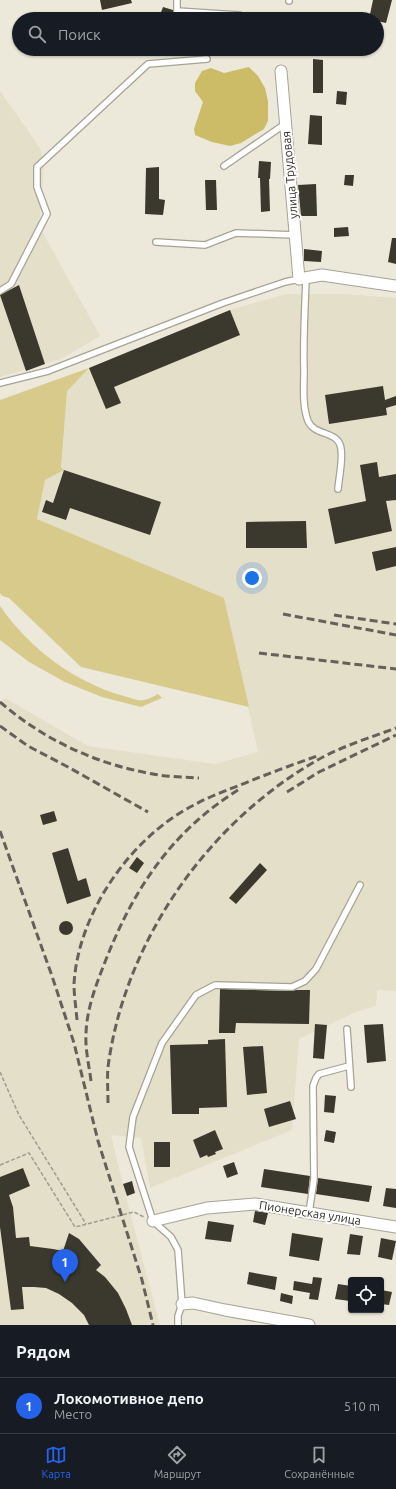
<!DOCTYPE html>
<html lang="ru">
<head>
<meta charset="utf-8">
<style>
  body { margin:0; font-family:Ubuntu,sans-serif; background:#242831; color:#f1f3f6 }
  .controls { position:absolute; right:12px; bottom:12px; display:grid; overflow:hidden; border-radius:4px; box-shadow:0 1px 3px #0004 }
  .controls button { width:36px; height:36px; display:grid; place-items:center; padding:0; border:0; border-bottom:1px solid #363941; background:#171b24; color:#f1f3f6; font:20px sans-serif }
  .you { position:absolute; left:252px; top:578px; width:14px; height:14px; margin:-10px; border:3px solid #fff; border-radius:50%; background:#1a73e8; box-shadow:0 0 0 6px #1a73e833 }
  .badge { display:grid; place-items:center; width:26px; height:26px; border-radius:50%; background:#2563eb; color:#fff; font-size:13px; font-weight:700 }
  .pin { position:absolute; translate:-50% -33px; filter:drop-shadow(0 1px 2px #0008) }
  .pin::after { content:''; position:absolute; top:21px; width:14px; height:12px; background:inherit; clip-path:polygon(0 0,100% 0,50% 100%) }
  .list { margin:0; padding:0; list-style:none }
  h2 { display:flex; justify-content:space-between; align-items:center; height:52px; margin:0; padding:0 16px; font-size:17px }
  h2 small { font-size:13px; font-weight:400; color:#9ea1a6 }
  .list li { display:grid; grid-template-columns:26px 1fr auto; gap:12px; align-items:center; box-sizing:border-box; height:56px; padding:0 16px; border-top:1px solid #363941 }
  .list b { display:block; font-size:15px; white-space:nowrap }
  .list p { margin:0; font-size:13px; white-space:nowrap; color:#9ea1a6 }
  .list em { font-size:13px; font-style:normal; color:#9ea1a6 }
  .icon { flex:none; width:22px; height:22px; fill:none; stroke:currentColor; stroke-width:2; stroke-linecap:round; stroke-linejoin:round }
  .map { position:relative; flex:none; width:396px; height:1325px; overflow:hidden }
  .search { position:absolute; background:#171b24; box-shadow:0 1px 3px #0004; left:12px; right:12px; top:12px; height:44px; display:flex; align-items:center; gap:10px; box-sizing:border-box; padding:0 14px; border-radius:22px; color:#9ea1a6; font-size:15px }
  .sheet { height:108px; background:#171b24 }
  nav { display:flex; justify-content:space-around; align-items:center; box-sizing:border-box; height:56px; border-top:1px solid #363941; background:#171b24; font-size:11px; color:#9ea1a6 }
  nav a { display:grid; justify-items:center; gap:2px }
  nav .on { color:#2563eb }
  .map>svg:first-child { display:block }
</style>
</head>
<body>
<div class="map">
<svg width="396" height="1325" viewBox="0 0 396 1325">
  <rect width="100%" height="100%" fill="#ece9da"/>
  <g fill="#e4dfc9">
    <polygon points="0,91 40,148 44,164 39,226 100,336 61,359 0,377"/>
    <polygon points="286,294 345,294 396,298 396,991 377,990 376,1006 356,1012 299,1039 292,1130 150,1188 141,1138 111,1135 127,1201 160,1325 0,1325 0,704 5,698 88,746 215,764 258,752 224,598 37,519 45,480 63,470 61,469 67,390 89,368 230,310"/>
  </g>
  <g fill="#d7ca8b">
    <polygon points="89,368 67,391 61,468 64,470 45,480 37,519 224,598 249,707 81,667 9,598 2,596 0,593 0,400"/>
    <path d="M 0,606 C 30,649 74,682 124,696 C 129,697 139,702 144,700 C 149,699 154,696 158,694 L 162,698 L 141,707 L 102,697 L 65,682 L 29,662 L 0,640 Z"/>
  </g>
  <polygon fill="#ccbb67" points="249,67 258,76 265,88 268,101 268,121 264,129 241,143 230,146 212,142 195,135 194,129 203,102 195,91 195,83 202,71 211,68 224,73"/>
  <g fill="#3b392d">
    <polygon points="100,0 131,0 132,3 102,10"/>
    <polygon points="373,0 392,0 386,23 377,21 377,19 369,19"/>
    <polygon points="163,7 173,10 174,13 172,18 160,15"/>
    <polygon points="313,59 323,60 323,93 313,93"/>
    <polygon points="337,91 347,92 346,105 336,104"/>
    <polygon points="310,115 322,116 322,145 308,144"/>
    <polygon points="259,161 271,162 270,179 269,179 270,211 261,212 260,178 258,178"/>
    <polygon points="159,167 159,199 165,200 163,215 145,214 146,168"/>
    <polygon points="345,175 354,175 353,186 344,185"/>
    <polygon points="205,180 216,180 217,210 206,210"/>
    <polygon points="316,184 317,216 301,216 298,185"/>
    <polygon points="348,227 349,236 334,237 334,228"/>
    <polygon points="392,238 396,238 396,264 388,262"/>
    <polygon points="304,249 322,251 321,262 304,261"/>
    <polygon points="19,285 45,364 26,371 0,295"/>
    <polygon points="230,310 240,335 114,387 121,403 106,409 89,368"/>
    <polygon points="383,386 385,400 396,396 396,405 386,408 387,415 329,424 325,395"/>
    <polygon points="377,462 379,477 396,474 396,500 386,501 392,531 335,544 328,509 366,501 360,465"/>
    <polygon points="64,470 161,502 150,535 70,508 66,520 42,512 46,500 53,503"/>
    <polygon points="306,521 307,548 246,548 246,522"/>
    <polygon points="396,547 396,566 376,571 372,552"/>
    <polygon points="54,811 57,821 43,825 40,815"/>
    <polygon points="68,848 78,881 86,878 91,896 67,904 52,853"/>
    <polygon points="137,857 144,863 137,873 129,868"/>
    <polygon points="260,863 267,870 236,904 229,898"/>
    <circle cx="66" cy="928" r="7"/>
    <polygon points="220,989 292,991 296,990 310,990 309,1024 236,1023 235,1033 219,1033"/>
    <polygon points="315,1024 327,1025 324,1059 313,1058"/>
    <polygon points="383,1024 386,1061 367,1063 364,1025"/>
    <polygon points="225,1039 227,1107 199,1108 199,1114 172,1114 170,1045 208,1044 208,1040"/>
    <polygon points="263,1046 267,1093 247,1095 243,1047"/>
    <polygon points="325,1095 336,1096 334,1113 324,1112"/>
    <polygon points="290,1101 296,1119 269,1127 264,1109"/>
    <polygon points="215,1130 223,1149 215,1152 216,1154 208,1157 207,1155 200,1158 193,1140"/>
    <polygon points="326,1130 336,1132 334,1143 324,1141"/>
    <rect x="154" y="1142" width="16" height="25"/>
    <polygon points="234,1162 238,1174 227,1178 223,1166"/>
    <polygon points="23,1168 30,1186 9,1195 13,1207 16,1238 29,1237 30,1246 53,1249 63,1251 69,1233 79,1239 101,1265 96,1270 105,1277 118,1293 126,1309 132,1325 89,1325 84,1315 72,1303 59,1294 46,1288 34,1287 22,1287 24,1309 11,1310 0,1227 0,1177"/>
    <polygon points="264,1169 310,1176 308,1194 261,1187"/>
    <polygon points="318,1178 372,1186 369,1202 316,1194"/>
    <polygon points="132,1181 135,1193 127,1196 123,1184"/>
    <polygon points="386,1188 396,1189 396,1208 383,1206"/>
    <polygon points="255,1211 268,1213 265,1225 253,1222"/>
    <polygon points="208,1221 234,1225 231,1242 205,1239"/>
    <polygon points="292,1233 323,1238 319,1261 289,1256"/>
    <polygon points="350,1234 363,1236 360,1255 347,1254"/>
    <polygon points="381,1238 396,1241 392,1260 378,1257"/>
    <polygon points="249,1272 277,1277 275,1290 247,1284"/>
    <polygon points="313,1277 322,1278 318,1300 309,1299 310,1293 293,1290 294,1281 312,1284"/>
    <polygon points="338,1284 351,1286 350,1301 335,1299"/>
    <polygon points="381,1290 392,1292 389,1305 381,1304"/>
    <polygon points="281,1293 293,1296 292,1304 280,1301"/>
  </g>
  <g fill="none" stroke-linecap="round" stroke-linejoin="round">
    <g stroke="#a6a395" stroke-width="8">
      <g id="service">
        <polyline points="177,0 177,11 239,15"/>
        <polyline points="289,1 289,0"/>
        <polyline points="224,166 285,124"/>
        <polyline points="156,242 205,245 236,233 295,235"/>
        <path d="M 306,278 C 305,308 303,339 304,370 C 304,386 302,405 308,421 C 315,437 339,430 341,449 C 343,460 339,477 338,489"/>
        <polyline points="0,291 11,284 47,214 37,187 37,167 148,64 207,59"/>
        <polyline points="0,383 48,371 223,303 285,282 299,279"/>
        <polyline points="347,1029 351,1087"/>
        <polyline points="309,1213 314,1179 313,1086 316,1078 319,1074 349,1066"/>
        <polyline points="178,1325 178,1316 182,1304 178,1250 171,1237 153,1221 129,1147 133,1117 162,1043 196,995 215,985 292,987 305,981 316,969 360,885"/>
      </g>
    </g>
    <g stroke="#a6a395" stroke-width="13">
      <g id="minor">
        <polyline points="281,71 299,279 322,275 396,286"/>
        <polyline points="153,1221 207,1208 255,1204 396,1227"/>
        <polyline points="182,1304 193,1303 225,1310 309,1325"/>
      </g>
    </g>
    <g stroke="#9f9c91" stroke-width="1.5" stroke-dasharray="4 2" stroke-linecap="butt">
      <polyline points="0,1072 19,1115 86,1224"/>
      <polyline points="0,1165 29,1153 75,1227 134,1212 144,1217"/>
    </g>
    <use href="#service" stroke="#fff" stroke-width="5.5"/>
    <use href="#minor" stroke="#fff" stroke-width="11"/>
    <g stroke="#636159" stroke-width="3" stroke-dasharray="8 4" stroke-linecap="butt">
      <polyline points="283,614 396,635"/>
      <polyline points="334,615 396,624"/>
      <polyline points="259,653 396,669"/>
      <path d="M 0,702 C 44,740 96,764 153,774 C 168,777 184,777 199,778"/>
      <polyline points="0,726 28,746 68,767 148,812"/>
      <polyline points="287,792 319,772 396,735"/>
      <polyline points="0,831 52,976 74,1043 98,1141 142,1280 153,1325"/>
      <path d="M 77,1020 C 76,1008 74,995 74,984 C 78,913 131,837 194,805 C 212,795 231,789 250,781 C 273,772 297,763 320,755"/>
      <path d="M 91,1081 C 89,1065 85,1049 86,1033 C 87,1008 96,985 105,962 C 133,890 171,832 238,790"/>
      <path d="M 108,1103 C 108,1091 107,1078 108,1067 C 125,939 210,819 323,757 C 346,745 372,737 396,728"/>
    </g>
  </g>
  <g text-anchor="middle" stroke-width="4" stroke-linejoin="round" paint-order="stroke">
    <g font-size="12" fill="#302f29" stroke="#fff">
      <text transform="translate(290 175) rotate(-95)" y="4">улица Трудовая</text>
      <text transform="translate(310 1213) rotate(9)" y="4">Пионерская улица</text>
    </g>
  </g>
</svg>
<div class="controls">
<button><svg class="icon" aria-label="locate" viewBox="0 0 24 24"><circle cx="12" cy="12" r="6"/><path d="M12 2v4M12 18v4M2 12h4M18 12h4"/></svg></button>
</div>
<div class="you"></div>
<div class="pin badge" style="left:65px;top:1282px">1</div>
<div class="search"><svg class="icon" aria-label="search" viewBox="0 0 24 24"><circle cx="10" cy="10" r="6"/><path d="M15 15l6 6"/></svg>Поиск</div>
</div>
<section class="sheet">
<h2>Рядом<small></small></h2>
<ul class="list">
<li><span class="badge">1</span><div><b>Локомотивное депо</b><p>Место</p></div><em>510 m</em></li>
</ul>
</section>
<nav>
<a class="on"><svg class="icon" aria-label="map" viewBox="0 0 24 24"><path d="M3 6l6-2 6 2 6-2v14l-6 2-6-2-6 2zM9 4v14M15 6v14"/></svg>Карта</a>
<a><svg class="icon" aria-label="directions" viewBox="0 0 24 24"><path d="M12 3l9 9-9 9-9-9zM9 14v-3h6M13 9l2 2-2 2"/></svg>Маршрут</a>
<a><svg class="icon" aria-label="saved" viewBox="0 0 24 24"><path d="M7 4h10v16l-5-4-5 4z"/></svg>Сохранённые</a>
</nav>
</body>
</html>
